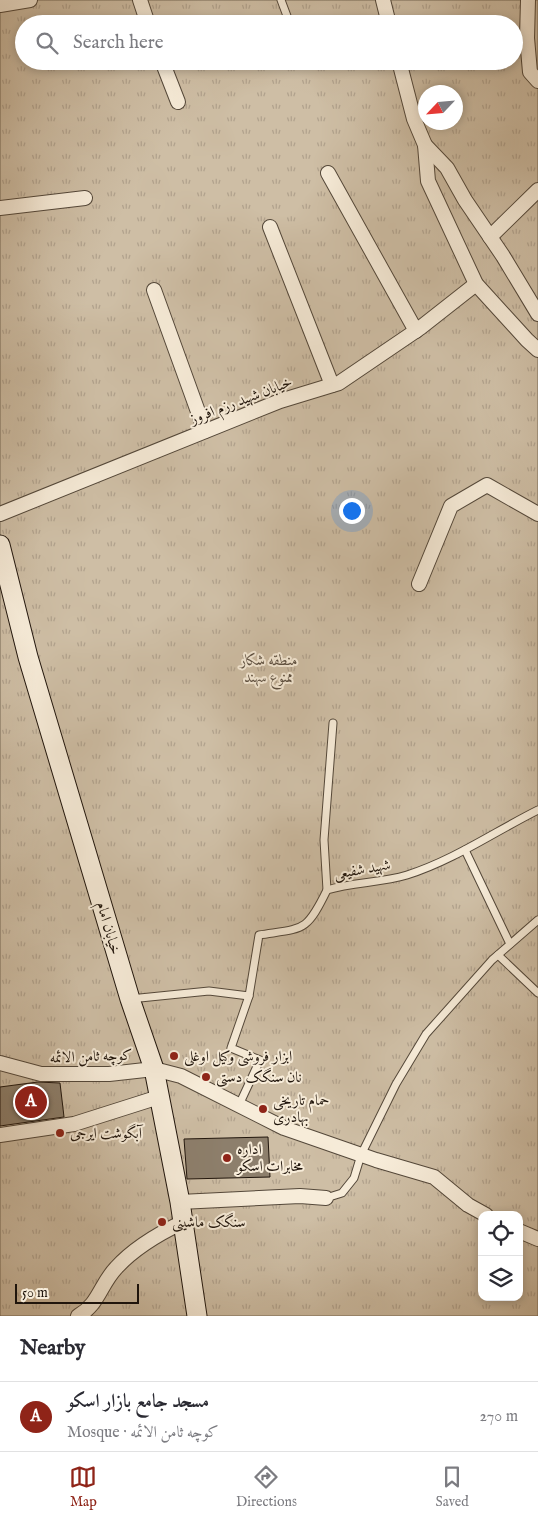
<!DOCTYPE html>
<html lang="en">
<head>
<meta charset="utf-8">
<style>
  body { margin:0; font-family:"IM FELL English",Amiri,serif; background:#f2f2f3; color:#2b2b33 }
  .controls { position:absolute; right:15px; bottom:15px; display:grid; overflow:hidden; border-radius:10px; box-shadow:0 2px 8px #0003 }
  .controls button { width:45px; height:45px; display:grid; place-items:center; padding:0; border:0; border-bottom:1px solid #e1e1e2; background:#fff; color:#2b2b33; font:25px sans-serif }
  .compass { position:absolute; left:418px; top:85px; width:45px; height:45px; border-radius:50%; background:#fff; box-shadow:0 2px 8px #0003; rotate:244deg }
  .scale { position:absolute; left:15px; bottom:12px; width:124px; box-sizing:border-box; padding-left:5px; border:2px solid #20150c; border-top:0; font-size:14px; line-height:18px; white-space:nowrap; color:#20150c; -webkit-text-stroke:4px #f7ecd9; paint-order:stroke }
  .you { position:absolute; left:351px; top:510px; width:18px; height:18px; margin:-12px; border:4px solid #fff; border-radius:50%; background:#1a73e8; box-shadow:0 0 0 8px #1a73e833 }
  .badge { display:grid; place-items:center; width:32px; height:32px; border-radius:50%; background:#8f2418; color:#fff; font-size:16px; font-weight:700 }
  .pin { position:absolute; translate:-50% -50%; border:2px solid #fff; box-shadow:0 1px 5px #0006 }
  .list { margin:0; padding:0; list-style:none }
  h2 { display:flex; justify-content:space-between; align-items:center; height:65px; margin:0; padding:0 20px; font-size:21px }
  h2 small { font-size:16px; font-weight:400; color:#7c7c81 }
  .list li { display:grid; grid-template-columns:32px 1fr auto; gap:15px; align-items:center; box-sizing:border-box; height:70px; padding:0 20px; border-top:1px solid #e1e1e2 }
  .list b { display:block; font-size:19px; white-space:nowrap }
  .list p { margin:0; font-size:16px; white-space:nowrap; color:#7c7c81 }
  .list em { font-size:16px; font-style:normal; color:#7c7c81 }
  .icon { flex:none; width:28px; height:28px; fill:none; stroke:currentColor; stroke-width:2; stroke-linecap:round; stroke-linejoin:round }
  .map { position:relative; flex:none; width:538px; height:1316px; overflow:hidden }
  .search { position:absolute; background:#fff; box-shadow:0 2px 8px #0003; left:15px; right:15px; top:15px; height:55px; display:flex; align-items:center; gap:12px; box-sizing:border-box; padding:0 18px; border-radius:28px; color:#7c7c81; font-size:19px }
  .sheet { height:135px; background:#fff }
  nav { display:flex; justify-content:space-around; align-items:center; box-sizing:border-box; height:70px; border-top:1px solid #e1e1e2; background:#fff; font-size:14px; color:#7c7c81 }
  nav a { display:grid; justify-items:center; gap:2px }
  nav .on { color:#8f2418 }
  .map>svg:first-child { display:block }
</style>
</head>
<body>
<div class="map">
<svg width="538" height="1316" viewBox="0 0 538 1316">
  <defs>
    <pattern id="park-tufts" width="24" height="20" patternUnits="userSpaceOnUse" patternTransform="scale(1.25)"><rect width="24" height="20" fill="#cebea5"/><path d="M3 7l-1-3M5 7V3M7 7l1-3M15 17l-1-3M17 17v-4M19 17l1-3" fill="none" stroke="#b1a28d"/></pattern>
  </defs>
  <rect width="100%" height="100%" fill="#f2e1c4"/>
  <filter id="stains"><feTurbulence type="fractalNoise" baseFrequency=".004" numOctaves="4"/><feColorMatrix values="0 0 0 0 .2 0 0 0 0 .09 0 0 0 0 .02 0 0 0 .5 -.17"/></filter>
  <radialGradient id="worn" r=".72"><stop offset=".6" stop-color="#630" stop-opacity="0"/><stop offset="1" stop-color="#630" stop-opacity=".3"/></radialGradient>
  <path fill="url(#park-tufts)" stroke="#776a58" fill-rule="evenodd" d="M 0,0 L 538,0 L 538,1316 L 0,1316 ZM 24,24 L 514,24 L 514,61 L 24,61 ZM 426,92 L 456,92 L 456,122 L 426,122 ZM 482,1215 L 519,1215 L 519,1297 L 482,1297 Z"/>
  <g fill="#8d7f6c" stroke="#20150c">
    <polygon points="38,1082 60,1083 64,1117 0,1126 0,1087"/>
    <polygon points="268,1137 270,1177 187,1179 184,1139"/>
  </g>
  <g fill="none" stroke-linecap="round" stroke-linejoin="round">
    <g stroke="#54483a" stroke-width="9">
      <g id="lane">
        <polyline points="281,0 290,24"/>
        <polyline points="465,850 510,944"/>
        <polyline points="327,890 324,840 333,723"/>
        <polyline points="498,955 538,993"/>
        <path d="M 130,999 L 209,991 L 249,996 L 259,935 C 304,928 306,933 327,890 C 353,882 381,883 407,875 C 454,860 494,832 538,810"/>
        <polyline points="239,1105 260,1060 231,1048 249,996"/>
        <polyline points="326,1198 342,1193 354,1178 361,1155 396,1084 426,1034 492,960 538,920"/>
      </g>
    </g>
    <g stroke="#54483a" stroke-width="16">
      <g id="street">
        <polyline points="140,0 148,24"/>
        <polyline points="383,0 389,24"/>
        <polyline points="528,0 527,38 530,72 538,81"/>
        <polyline points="0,5 30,0"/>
        <polyline points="162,61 178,102"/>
        <polyline points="399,61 414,119 425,145 428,181 476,284 527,340 538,350"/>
        <polyline points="425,145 447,168 465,200 503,256 538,314"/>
        <polyline points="328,173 416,331"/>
        <polyline points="0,208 85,198"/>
        <polyline points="270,227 332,385"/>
        <polyline points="490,237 538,190"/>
        <polyline points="154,290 205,431"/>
        <polyline points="0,514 280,401 339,383 420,328 476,284"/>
        <polyline points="419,584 451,506 487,485 538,514"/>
        <polyline points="0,1063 41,1074 109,1074 154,1069 181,1076 284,1128 376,1160 434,1177 468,1205 486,1215"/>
        <polyline points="0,1135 74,1124 159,1097"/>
        <polyline points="180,1202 300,1196 326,1198"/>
        <polyline points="519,1231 538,1239"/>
        <path d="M 78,1316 C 99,1304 100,1285 116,1268 C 134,1248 160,1233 183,1222"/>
      </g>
    </g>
    <g stroke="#20150c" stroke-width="21">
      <polyline id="secondary" points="0,545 28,657 130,999 154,1069 180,1202 197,1316"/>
    </g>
    <use href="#lane" stroke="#f7ecd9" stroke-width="7"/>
    <use href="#street" stroke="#f7ecd9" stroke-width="14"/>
    <use href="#secondary" stroke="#f7ecd9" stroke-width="19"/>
  </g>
  <g fill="#8f2418" stroke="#f7ecd9" stroke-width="2">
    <circle cx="174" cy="1056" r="5"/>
    <circle cx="206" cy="1077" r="5"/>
    <circle cx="263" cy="1109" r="5"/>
    <circle cx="60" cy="1133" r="5"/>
    <circle cx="227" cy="1158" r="5"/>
    <circle cx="162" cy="1222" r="5"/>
  </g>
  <g text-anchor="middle" stroke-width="4" stroke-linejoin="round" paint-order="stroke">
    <g font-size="15" fill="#20150c" stroke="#f7ecd9">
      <text transform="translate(241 400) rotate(-21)" y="5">خیابان شهید رزم افروز</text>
      <text transform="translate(362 869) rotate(-10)" y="5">شهید شفیعی</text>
      <text transform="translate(109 928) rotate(74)" y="5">خیابان امام</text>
      <text transform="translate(91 1056) rotate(-2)" y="5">کوچه ثامن الائمه</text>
    </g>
    <g font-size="15" font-style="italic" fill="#5d5042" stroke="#f7ecd9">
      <text x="269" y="665">منطقه شکار<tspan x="269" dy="17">ممنوع سهند</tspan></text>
    </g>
    <g font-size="15" fill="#20150c" stroke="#f7ecd9" text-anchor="start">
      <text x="184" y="1061">ابزار فروشی وکیل اوغلی</text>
      <text x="216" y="1082">نان سنگک دستی</text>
      <text x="273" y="1105">حمام تاریخی<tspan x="273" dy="17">بهادری</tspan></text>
      <text x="70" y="1138">آبگوشت ایرجی</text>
      <text x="237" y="1154">اداره<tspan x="237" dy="17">مخابرات اسکو</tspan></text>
      <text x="172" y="1227">سنگک ماشینی</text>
    </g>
  </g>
  <rect width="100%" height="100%" filter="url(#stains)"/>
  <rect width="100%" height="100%" fill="url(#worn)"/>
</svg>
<div class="controls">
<button><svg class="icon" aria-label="locate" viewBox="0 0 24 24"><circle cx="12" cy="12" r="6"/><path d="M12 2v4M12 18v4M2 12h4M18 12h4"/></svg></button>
<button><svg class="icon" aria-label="layers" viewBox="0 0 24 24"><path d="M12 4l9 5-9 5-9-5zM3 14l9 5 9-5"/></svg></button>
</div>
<svg class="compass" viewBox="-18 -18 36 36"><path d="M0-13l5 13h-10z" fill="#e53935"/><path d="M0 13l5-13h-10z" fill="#7c7c81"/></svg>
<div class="scale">50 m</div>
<div class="you"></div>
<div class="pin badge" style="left:31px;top:1102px">A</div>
<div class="search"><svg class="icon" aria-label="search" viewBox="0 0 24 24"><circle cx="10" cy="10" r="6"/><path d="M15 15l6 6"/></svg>Search here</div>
</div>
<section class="sheet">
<h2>Nearby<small></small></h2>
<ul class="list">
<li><span class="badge">A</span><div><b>مسجد جامع بازار اسکو</b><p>Mosque · کوچه ثامن الائمه</p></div><em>270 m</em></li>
</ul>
</section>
<nav>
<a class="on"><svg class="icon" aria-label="map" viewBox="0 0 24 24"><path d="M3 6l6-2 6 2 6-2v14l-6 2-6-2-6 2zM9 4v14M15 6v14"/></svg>Map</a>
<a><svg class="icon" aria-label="directions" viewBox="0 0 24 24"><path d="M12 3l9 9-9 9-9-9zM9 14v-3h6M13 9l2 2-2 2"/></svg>Directions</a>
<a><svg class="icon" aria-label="saved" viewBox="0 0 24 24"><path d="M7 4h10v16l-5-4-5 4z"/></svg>Saved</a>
</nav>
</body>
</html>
